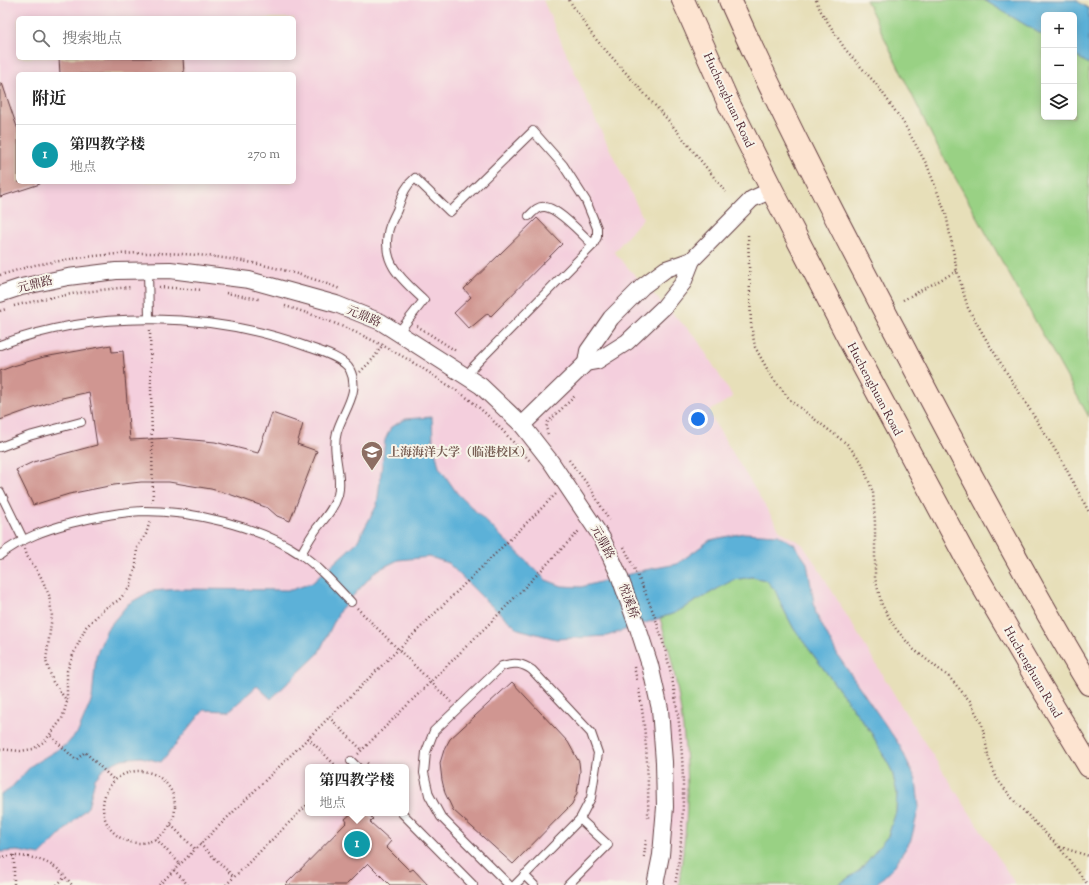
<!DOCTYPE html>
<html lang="zh">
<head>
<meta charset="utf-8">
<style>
  body { margin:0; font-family:"Sorts Mill Goudy","Noto Serif SC",serif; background:#f6f6f6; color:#222 }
  .controls { position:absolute; right:12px; top:12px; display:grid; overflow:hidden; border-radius:6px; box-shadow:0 2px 10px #0003 }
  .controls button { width:36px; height:36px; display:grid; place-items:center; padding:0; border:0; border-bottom:1px solid #e0e0e0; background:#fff; color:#222; font:20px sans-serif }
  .you { position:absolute; left:698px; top:419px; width:14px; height:14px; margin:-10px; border:3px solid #fff; border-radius:50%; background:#1a73e8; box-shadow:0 0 0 6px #1a73e833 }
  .badge { display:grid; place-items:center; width:26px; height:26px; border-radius:50%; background:#d1495b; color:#fff; font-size:13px; font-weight:700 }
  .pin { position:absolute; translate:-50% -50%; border:2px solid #fff; box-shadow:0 1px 4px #0006 }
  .popup { position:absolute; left:305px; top:764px; width:104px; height:52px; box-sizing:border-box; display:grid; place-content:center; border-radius:6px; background:#fff; filter:drop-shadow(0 1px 3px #0005); font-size:13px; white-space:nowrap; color:#767676 }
  .popup b { font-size:15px; color:#222 }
  .popup::after { content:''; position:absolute; left:50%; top:100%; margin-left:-8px; border:8px solid transparent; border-top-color:#fff }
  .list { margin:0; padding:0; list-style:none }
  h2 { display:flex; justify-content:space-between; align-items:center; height:52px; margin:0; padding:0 16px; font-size:17px }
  h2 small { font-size:13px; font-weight:400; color:#767676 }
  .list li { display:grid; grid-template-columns:26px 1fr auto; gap:12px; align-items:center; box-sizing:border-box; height:60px; padding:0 16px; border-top:1px solid #e0e0e0 }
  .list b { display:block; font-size:15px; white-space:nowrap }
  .list p { margin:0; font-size:13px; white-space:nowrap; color:#767676 }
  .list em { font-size:13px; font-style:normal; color:#767676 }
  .icon { flex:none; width:22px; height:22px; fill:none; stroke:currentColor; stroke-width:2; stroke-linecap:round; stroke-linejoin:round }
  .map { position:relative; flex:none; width:1089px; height:885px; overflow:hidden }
  .search { position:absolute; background:#fff; box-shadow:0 2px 10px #0003; left:16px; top:16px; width:280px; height:44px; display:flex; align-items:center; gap:10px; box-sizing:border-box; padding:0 14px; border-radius:6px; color:#767676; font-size:15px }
  .panel { position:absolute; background:#fff; box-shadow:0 2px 10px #0003; left:16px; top:72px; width:280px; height:112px; border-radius:6px }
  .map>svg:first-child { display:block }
</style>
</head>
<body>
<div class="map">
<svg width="1089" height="885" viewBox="0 0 1089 885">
  <rect width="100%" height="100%" fill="#f7f3e8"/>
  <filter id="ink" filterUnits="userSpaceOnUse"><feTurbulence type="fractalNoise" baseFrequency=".025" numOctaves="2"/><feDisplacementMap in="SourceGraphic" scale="8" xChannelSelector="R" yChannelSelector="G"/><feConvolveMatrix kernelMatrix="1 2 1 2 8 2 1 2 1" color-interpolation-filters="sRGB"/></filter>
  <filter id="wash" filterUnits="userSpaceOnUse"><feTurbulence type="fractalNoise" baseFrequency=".012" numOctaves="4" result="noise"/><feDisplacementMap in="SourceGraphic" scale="16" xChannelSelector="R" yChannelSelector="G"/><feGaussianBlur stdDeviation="0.9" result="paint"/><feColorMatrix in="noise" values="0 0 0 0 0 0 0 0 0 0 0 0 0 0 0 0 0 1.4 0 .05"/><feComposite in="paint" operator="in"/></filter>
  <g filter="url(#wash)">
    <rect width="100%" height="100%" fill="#e7dfb9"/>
    <path fill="#f4cfdd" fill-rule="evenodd" d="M 0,0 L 543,0 L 592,112 L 643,218 L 614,252 L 641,282 L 695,336 L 733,397 L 708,412 L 781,532 L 802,544 L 817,566 L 903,709 L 1016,885 L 0,885 ZM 18,18 L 294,18 L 294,58 L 18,58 ZM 18,74 L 294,74 L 294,182 L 18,182 ZM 308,767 L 406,767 L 406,813 L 308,813 Z"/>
    <g fill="#99d184" stroke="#727858">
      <polygon points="866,0 984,0 1044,36 1044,117 1074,117 1074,55 1089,64 1089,417 933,138"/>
      <path d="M 752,577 L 766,580 L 775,589 L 782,606 L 794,629 L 872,734 L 892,771 L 897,793 L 896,812 L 888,836 L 860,870 L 838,885 L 679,885 C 682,857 687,828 687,799 C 687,754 682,707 672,662 C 669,648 664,633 660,618 L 675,613 L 733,580 Z"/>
    </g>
    <g fill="#5cb1d8" stroke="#536882">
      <polygon points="984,0 1076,0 1089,9 1089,64 1074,55 1074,15 1044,15 1044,36"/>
      <polygon points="432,417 433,441 439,467 457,493 546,580 562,586 581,587 645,570 677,564 710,540 744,533 778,535 794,544 807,563 816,614 838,656 900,746 916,780 919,807 911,840 893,868 875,885 838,885 860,870 888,836 896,812 897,793 892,771 872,734 794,629 782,606 775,590 766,580 752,577 733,580 675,613 607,636 556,639 518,629 486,601 448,563 430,557 398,560 376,571 340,610 318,654 271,699 257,686 229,711 204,710 161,762 141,757 122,759 105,767 95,779 88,807 40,855 18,851 0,852 0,795 9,790 32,765 67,744 78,732 92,699 96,656 107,629 128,604 151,591 181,589 291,590 312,583 357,542 377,505 385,440 391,427 406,419"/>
    </g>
    <g id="blocks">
      <g fill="#d09691">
        <polygon points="59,58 183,58 184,74 60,74"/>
        <polygon points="0,83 2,83 18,130 18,182 40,182 40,184 0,197"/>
        <polygon points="537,218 562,244 490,317 488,313 469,329 454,313 471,297 464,289"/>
        <polygon points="111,345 112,352 123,351 130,440 172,438 215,442 258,453 272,413 303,424 297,444 317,451 290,521 277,516 268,508 229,494 211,489 169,482 141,482 114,485 69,494 33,505 16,470 33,462 52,457 97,445 89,392 62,398 0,420 0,371 13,366 44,357"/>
        <polygon points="512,682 568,742 579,762 580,771 577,793 572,804 513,864 453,810 445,793 442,780 440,763 444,750 450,739"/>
        <polygon points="352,813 367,813 373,819 370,822 391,841 386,847 410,871 413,869 428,885 390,885 368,863 346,885 285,885 347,822 345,819"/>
      </g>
    </g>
  </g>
  <g filter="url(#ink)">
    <use href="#blocks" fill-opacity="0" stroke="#623c40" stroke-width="1"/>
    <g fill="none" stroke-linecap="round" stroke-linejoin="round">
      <g stroke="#623c40" stroke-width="10">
        <g id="service">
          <path d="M 529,216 C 534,211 538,206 545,207 C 558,208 583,235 593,245"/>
          <polyline points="148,270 149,319"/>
          <path d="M 398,333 L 424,300 C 403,280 382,265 388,233 C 389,225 394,217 397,210 C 402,197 404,187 415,178 L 450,212 L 533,131 L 563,165 L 586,201 L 597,228 L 597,237 L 593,245 L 474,366 L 466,377"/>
          <path d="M 0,345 C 95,309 213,312 308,347 C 320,351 344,358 350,370 C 361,392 343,411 337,432 C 331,453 343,475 338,495 C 334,508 325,518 317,528 C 311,536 306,545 301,554"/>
          <polyline points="0,447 29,436 81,422"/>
          <polyline points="0,492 23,539"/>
          <path d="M 0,555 C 22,538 45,530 71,523 C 95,517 119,512 143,511 C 193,511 259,526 300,554 C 319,566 335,586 351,602"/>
          <polyline points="351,761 357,767"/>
          <polyline points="402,813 473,885"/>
          <polyline points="524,875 534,885"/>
          <path d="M 509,885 L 441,817 L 429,795 L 424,773 L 426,752 L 434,731 L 502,666 C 514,662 522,663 532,670 L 591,733 L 598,753 L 591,798 L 580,819 L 515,885"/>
          <polyline points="568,885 608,845 580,819"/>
        </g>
      </g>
      <g stroke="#623c40" stroke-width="18">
        <g id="minor">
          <polyline points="0,294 21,287 68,277 116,271 170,270 249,280 336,304 381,322 481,386 522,425 551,462 602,538 619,575 638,628 650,665 660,709 664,762 665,807 661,855 655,885"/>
          <polyline points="586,363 588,351 611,318 643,286 666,269 692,260"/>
          <polyline points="522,425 586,363 597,361 627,342 664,307 683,283 692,260 752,199 772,190"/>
        </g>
      </g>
      <g stroke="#623c40" stroke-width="24">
        <g id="secondary">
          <polyline points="683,0 729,104 772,190 852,345 965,556 1042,688 1089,766"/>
          <path d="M 730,0 C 784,121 846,238 907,354 C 946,429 986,503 1027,577 C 1047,613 1067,649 1089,684"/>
        </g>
      </g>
      <g stroke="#623c40" stroke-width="2.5" stroke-dasharray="1 3" stroke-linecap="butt">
        <polyline points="569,0 593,36 668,120 726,192"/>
        <polyline points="816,0 820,10 845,49 877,85 903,122 927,165 946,214 957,271 968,308 987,341 1062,461 1089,512"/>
        <polyline points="748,235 751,324 755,347 771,376 791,401 847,444 861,461 873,492 875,523 875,578 882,605 896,629 913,649 949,677 970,701 982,725 989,759 997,779 1016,803 1059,847 1088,885"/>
        <path d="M 0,275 C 12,272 23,268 35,265 C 45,263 55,262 65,260 C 157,245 254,254 340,289"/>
        <polyline points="159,287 202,290"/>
        <polyline points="226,293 259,299"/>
        <polyline points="903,300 957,271"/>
        <path d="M 14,306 C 53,296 92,290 132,287"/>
        <path d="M 285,306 C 342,323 394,348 443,382 C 454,389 466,396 476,405 C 496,422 513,442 530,461"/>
        <polyline points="0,311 6,309"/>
        <polyline points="417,326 456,351"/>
        <polyline points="150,330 153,503"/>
        <polyline points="360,372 374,358 383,344"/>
        <polyline points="548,434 546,428 548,422 576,395"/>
        <polyline points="569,460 591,489 609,520"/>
        <path d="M 624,547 C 636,572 648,597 657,623 C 684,702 690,803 675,885"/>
        <polyline points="25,549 27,556 40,575 49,595 52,616 46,661 53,682 67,701"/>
        <polyline points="357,608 451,702"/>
        <polyline points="634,667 637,680"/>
        <path d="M 639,689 C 646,732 649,775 648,819"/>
        <polyline points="329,717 362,750"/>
        <polyline points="51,736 76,760 85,752 114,780"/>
        <polyline points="308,738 337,767"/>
        <polyline points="0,749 20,751 33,749 45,741 62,719 67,702 67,671 73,655 86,627 105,608 119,600 130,587 136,566 137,548 146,534 150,521"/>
        <polyline points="358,754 495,618 580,530"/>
        <polyline points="367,763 371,767"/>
        <circle cx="139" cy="807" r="36"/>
        <polyline points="171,825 195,849"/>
        <polyline points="156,839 180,864"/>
        <polyline points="200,844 234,877"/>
        <polyline points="1060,847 1089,856"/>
        <polyline points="14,855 14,885"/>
        <path d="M 0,857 C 21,854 43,857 60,871 C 64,875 68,880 72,885"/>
        <polyline points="644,857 646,840"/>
        <polyline points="174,870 188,885"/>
        <polyline points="57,885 65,877"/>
        <polyline points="159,885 556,494"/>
        <polyline points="226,885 308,804"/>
      </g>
      <use href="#service" stroke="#fff" stroke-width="8"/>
      <use href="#minor" stroke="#fff" stroke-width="16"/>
      <use href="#secondary" stroke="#fde4d1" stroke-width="22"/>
    </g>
  </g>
  <defs>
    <g id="university-pin" transform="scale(1.15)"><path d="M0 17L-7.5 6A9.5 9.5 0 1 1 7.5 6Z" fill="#8d6e63" stroke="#f7f3e8"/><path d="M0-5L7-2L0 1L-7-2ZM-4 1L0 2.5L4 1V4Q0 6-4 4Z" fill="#fff"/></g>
  </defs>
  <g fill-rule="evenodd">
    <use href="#university-pin" x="372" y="452"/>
  </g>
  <g text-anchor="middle" stroke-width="4" stroke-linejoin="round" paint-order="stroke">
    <g font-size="12" fill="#4a1f2b" stroke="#f7f3e8">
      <text transform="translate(729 100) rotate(65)" y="4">Huchenghuan Road</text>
      <text transform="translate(35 284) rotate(-14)" y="4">元鼎路</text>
      <text transform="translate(364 316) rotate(23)" y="4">元鼎路</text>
      <text transform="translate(875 389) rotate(62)" y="4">Huchenghuan Road</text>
      <text transform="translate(603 542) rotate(62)" y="4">元鼎路</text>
      <text transform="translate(629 601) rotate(70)" y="4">悦溪桥</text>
      <text transform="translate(1033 672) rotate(60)" y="4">Huchenghuan Road</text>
    </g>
    <g font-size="12" font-weight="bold" fill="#785e54" stroke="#f7f3e8" text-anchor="start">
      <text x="388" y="456">上海海洋大学（临港校区）</text>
    </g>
  </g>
</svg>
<div class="controls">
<button>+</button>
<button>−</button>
<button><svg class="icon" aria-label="layers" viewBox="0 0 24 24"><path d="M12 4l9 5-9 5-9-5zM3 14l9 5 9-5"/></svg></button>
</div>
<div class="you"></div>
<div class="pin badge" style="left:357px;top:844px;background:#0f9aa8">1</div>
<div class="popup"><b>第四教学楼</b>地点</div>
<div class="search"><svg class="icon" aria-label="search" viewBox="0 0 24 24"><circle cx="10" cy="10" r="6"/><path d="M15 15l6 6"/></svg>搜索地点</div>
<section class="panel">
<h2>附近<small></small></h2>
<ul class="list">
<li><span class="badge" style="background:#0f9aa8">1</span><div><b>第四教学楼</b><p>地点</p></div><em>270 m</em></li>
</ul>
</section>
</div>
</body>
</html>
